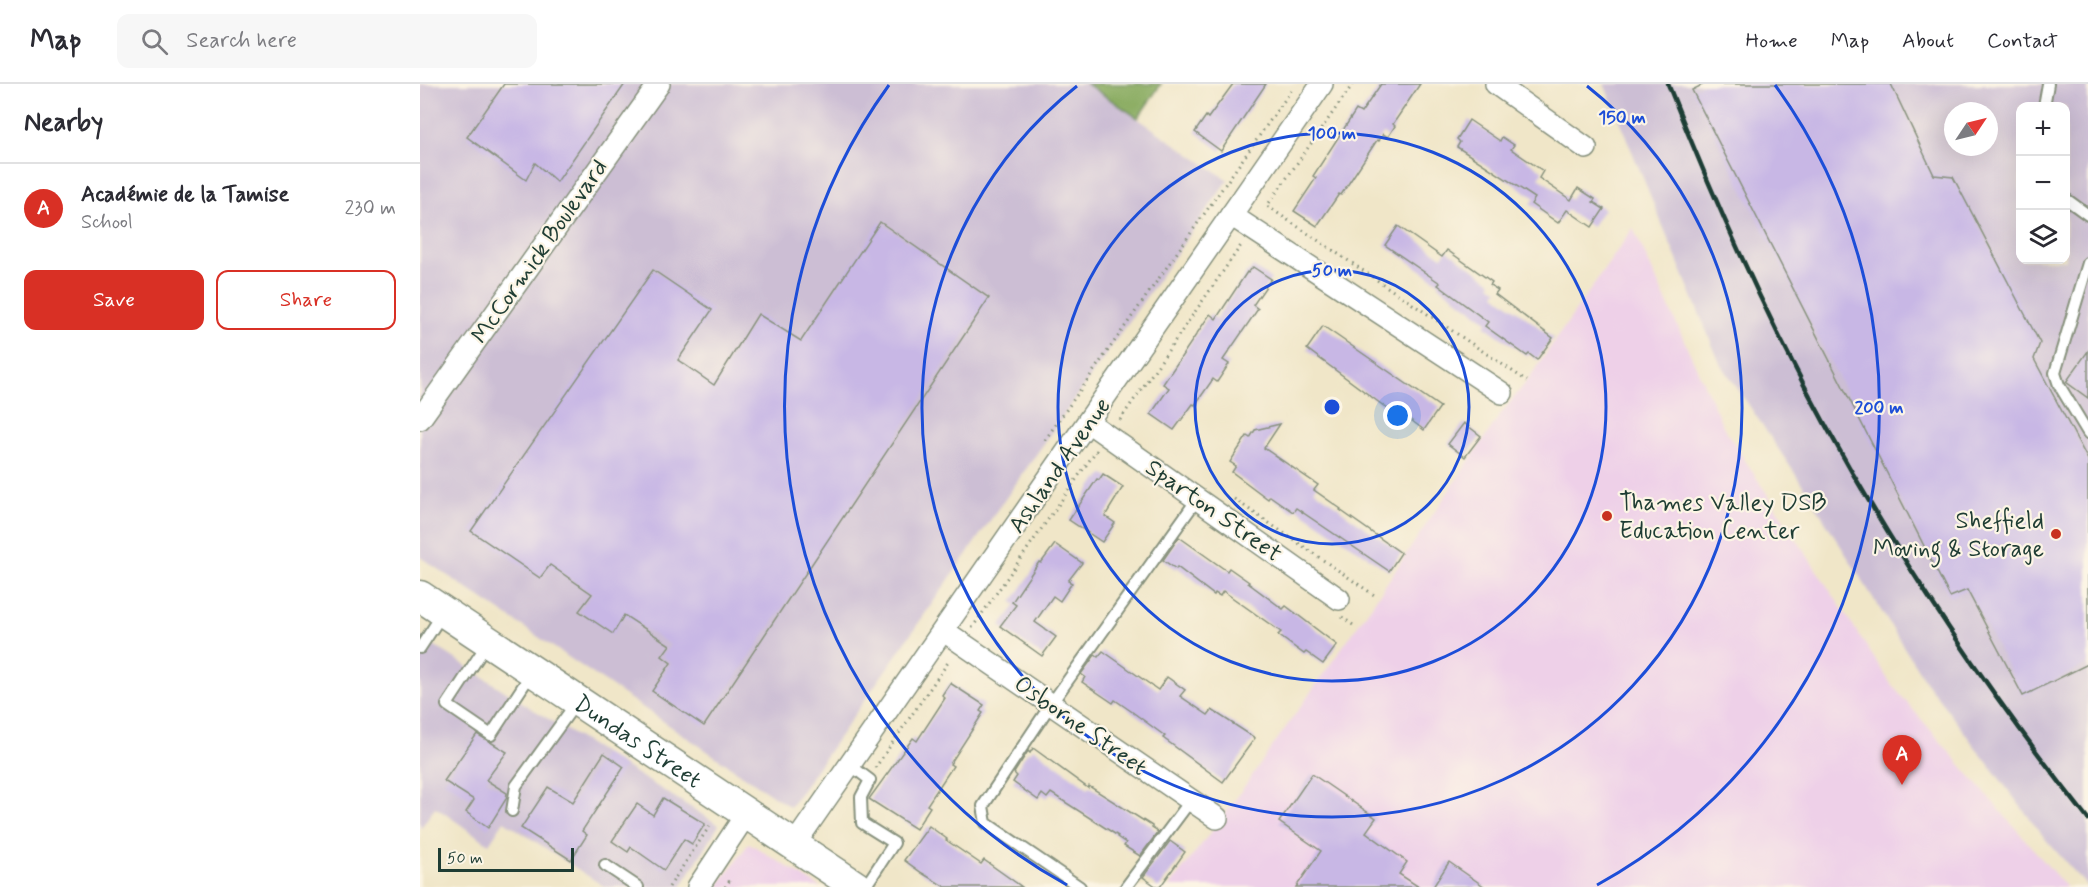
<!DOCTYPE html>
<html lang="en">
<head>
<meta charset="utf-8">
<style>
  body { margin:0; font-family:Mynerve,sans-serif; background:#f7f7f7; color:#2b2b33 }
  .controls { position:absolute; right:18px; top:18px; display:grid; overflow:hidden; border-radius:12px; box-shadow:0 6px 24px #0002 }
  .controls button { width:54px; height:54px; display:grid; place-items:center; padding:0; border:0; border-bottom:2px solid #e1e1e2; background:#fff; color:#2b2b33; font:30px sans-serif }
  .compass { position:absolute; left:1524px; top:18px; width:54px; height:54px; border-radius:50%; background:#fff; box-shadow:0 6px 24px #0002; rotate:55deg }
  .scale { position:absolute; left:18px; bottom:15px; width:136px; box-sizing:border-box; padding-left:6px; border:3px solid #1f3d34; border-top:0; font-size:16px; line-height:21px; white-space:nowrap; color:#1f3d34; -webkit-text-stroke:4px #fcf5e5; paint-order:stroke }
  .you { position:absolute; left:978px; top:332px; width:21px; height:21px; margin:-15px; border:4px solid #fff; border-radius:50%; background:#1a73e8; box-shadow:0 0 0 9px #1a73e833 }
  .badge { display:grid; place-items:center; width:39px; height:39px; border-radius:50%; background:#d93025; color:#fff; font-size:20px; font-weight:700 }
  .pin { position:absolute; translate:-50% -50px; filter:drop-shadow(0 2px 3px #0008) }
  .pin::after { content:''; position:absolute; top:32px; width:21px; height:18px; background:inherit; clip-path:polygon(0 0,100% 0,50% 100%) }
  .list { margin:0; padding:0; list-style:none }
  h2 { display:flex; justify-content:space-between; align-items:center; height:78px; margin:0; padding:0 24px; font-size:26px }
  h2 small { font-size:20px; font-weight:400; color:#7c7c81 }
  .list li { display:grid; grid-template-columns:39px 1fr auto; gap:18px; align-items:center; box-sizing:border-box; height:90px; padding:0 24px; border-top:2px solid #e1e1e2 }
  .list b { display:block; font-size:22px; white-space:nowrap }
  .list p { margin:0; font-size:20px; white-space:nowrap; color:#7c7c81 }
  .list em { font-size:20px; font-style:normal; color:#7c7c81 }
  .actions { display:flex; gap:12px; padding:18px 24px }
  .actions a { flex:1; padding:14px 0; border:2px solid #d93025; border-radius:12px; text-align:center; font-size:21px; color:#d93025 }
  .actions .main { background:#d93025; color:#fff }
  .icon { flex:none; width:33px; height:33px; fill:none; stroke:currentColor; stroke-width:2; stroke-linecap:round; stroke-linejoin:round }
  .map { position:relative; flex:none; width:1668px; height:803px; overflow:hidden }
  header { display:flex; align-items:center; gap:36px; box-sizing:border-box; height:84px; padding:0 30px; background:#fff; border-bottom:2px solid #e1e1e2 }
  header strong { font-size:28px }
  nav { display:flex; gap:33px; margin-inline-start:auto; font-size:21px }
  .search { width:420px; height:54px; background:#f7f7f7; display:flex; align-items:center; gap:15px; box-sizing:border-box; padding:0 21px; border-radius:12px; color:#7c7c81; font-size:22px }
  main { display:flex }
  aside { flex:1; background:#fff }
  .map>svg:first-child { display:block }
</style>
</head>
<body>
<header>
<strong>Map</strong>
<div class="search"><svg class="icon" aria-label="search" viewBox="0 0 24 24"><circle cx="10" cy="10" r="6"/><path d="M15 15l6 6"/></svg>Search here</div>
<nav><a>Home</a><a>Map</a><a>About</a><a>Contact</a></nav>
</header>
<main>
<aside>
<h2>Nearby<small></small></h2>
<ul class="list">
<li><span class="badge">A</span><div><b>Académie de la Tamise</b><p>School</p></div><em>230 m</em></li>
</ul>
<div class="actions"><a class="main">Save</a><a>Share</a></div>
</aside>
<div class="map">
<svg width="1668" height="803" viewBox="0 0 1668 803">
  <rect width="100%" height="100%" fill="#fcf5e5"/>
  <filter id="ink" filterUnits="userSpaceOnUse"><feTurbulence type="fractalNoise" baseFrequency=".0167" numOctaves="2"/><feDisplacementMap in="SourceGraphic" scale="12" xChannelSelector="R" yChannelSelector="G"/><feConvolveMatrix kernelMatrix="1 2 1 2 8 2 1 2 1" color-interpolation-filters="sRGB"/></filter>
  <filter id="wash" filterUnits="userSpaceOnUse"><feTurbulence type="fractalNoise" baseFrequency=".008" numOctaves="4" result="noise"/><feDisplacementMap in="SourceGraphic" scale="24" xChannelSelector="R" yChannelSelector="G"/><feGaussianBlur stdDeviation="1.35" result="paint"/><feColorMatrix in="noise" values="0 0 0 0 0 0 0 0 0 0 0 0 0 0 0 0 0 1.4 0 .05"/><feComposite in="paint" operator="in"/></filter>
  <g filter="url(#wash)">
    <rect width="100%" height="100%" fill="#f0e6c8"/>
    <g fill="#eed0e8">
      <polygon points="1213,144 1304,344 1471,600 1646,803 749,803 810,723 952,521 1080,331 1107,297"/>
      <polygon points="329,759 400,803 297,803"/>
    </g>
    <g fill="#ccbed4" fill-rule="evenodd">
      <polygon points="0,0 667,0 808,96 370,723 0,473"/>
      <path d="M 1184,0 L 1668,0 L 1668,803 L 1627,757 L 1505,597 L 1382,400 L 1299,277 ZM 1600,22 L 1646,22 L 1646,176 L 1600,176 ZM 1533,27 L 1569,27 L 1569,63 L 1533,63 Z"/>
      <polygon points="0,552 114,626 299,741 261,803 185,803 84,737 69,760 15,723 0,745"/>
    </g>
    <polygon fill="#87aa5f" stroke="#53744a" stroke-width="1.5" points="667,0 741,0 718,34"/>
    <g id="blocks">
      <g fill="#c8b7e5">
        <polygon points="84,0 205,0 137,98 115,79 106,96 47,53"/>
        <polygon points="813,0 846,0 801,67 775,48 786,32 788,34"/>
        <polygon points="961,0 1000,0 973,40 975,42 968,53 963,50 959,57 957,56 921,111 919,110 897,142 874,127 896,94 893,92 936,26 941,29"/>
        <polygon points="1284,0 1471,0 1514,91 1533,93 1620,259 1614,275 1668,376 1668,580 1603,612 1547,506 1530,513 1272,6"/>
        <polygon points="1049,36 1080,57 1082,53 1094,61 1091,65 1123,87 1119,94 1151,116 1158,104 1175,115 1173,118 1184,125 1172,143 1147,126 1138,139 1111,120 1115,114 1037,63 1040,58 1037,55"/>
        <polygon points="460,138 569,214 284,642 232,607 251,579 242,572 250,561 204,531 193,550 159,527 172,510 130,481 120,494 51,447 233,186 292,226 258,276 294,301 338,230 381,257"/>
        <polygon points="978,142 1022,173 1027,166 1072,198 1070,201 1078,206 1075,210 1133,254 1117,276 1109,270 1107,272 1065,242 1068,238 1018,201 1020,199 965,161"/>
        <polygon points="833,183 851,195 833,221 838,225 803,276 809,280 797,298 793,295 775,321 773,320 754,346 731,330 749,304 743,300 790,230 796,235 827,188 828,189"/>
        <polygon points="903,242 1020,323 1004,346 979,327 976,331 887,265"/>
        <polygon points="1668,267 1668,314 1646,298"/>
        <polygon points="1044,339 1061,352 1045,373 1028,360"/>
        <polygon points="860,340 844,364 898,401 894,406 921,425 920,426 981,469 969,487 876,424 873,428 850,412 848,415 812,388 816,382 810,378 827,352 830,354 835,346"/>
        <polygon points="683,390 703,403 685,432 695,439 682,458 649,436 677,395 679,396"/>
        <polygon points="759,453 807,487 809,484 829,498 828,499 863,525 866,522 917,561 903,580 886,568 884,570 858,551 861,548 803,507 800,512 795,509 794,511 757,483 756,485 743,476"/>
        <polygon points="635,460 662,479 648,497 652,499 640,517 633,512 615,538 636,553 622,572 580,542 596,521 592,518 619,478 621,479"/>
        <polygon points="683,567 738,606 747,593 765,606 760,612 788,631 792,626 835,654 803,698 743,654 745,652 711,627 695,616 693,619 662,598 665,593 661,590 675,571 678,573"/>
        <polygon points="530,599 564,621 560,627 563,629 530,680 533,682 507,721 510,723 496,745 449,715 493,654 497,657 525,614 522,611"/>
        <polygon points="57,650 87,668 66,696 87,709 86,715 68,744 46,728 54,716 24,697"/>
        <polygon points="613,664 668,704 669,702 732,742 732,744 738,748 720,772 704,762 706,759 697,753 698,752 631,709 627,714 622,710 618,716 593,698 597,692 594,689 608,667 610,669"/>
        <polygon points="184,669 204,683 162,747 167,751 151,776 101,744 128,703 153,718"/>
        <polygon points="892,690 956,734 946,748 987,778 979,790 999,803 876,803 901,767 859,738"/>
        <polygon points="243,714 285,740 272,760 264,755 244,786 211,763 208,768 192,757 217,720 233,731"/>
        <polygon points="509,742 527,755 526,756 561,780 564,776 602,803 525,803 502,789 484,776"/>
        <polygon points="750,757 765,768 740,803 737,803 723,793"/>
        <polygon points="1029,778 1065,803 1013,803"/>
      </g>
    </g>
  </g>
  <g filter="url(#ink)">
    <use href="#blocks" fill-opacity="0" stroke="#88927e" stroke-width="1.5"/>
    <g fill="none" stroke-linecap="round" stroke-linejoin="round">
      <g stroke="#88927e" stroke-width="14">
        <g id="service">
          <polyline points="1624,22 1628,0"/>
          <polyline points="1646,115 1668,131"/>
          <polyline points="1668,179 1635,289 1639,301 1668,349"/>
          <polyline points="67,560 27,621 71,651 111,590"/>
          <polyline points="0,564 23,529"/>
          <polyline points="430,681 450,696 441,713 442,739 474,759 445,803"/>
          <polyline points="92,727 96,702 156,619"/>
          <polyline points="185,781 218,803"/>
          <polyline points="660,803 566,739 563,722 631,620 778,414"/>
          <polyline points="706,803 771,716"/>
        </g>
      </g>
      <g stroke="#88927e" stroke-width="24">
        <g id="minor">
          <polyline points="1076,0 1166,64"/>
          <polyline points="811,131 1082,309"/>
          <polyline points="0,335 239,0"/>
          <polyline points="668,338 919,515"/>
          <polyline points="524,547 797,734"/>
          <polyline points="374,761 902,0"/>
          <polyline points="278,803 327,729"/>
        </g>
      </g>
      <g stroke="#88927e" stroke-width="33">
        <g id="secondary">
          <path id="s1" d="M 0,512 L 437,803"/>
        </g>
      </g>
      <g stroke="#88927e" stroke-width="3" stroke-dasharray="1.5 4.5" stroke-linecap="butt">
        <polyline points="933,0 847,122 1107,297"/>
        <polyline points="700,336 822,160"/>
        <polyline points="625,356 873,4"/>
        <polyline points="814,415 957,513"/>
        <polyline points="922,533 933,541"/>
        <polyline points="552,544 676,367 678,369"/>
        <polyline points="455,684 529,577"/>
        <polyline points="249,803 291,740"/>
        <polyline points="305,803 310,796"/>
      </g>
      <use href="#service" stroke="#fff" stroke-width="10"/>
      <use href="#minor" stroke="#fff" stroke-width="21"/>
      <use href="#secondary" stroke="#fff" stroke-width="30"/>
      <path stroke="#1f3d34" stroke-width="4.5" d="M 1248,0 C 1282,86 1319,171 1360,254 C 1445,425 1550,585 1668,735"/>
    </g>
  </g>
  <g fill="none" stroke="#1d4ed8" stroke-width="3">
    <circle cx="912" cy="323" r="137"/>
    <circle cx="912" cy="323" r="274"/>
    <path d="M1167 2A410 410 0 1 1 657 2"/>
    <path d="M647 801A547 547 0 0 1 469 1M1355 1A547 547 0 0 1 1177 801"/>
  </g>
  <g fill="#c8321e" stroke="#fcf5e5" stroke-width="2">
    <circle cx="1187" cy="432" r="6"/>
    <circle cx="1636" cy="450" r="6"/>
  </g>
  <g text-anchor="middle" stroke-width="4.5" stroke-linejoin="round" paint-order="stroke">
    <g font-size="24" fill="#1f3d34" stroke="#fcf5e5">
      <text transform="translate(119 167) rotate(-55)" y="8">McCormick Boulevard</text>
      <text transform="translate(639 381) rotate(-55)" y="8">Ashland Avenue</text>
      <text transform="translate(794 426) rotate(35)" y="8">Sparton Street</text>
      <text transform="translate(661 641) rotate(35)" y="8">Osborne Street</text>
      <text dy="8" stroke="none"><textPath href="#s1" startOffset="262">Dundas Street</textPath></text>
    </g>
    <g font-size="24" fill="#1f3d34" stroke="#fcf5e5" text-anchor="start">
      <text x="1199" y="426">Thames Valley DSB<tspan x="1199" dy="28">Education Center</tspan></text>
      <text x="1624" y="444" text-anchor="end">Sheffield<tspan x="1624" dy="28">Moving &amp; Storage</tspan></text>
    </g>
  </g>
  <circle cx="912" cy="323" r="9" fill="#1d4ed8" stroke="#fcf5e5" stroke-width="3"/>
  <g font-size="18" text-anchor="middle" font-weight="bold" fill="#1d4ed8" stroke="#fcf5e5" stroke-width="4.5" stroke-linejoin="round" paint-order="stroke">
    <text x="1202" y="39">150 m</text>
    <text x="912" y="55">100 m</text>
    <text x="912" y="192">50 m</text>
    <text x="1459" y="329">200 m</text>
  </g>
</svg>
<div class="controls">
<button>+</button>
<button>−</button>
<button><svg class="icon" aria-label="layers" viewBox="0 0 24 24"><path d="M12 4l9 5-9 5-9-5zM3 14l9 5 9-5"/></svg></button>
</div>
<svg class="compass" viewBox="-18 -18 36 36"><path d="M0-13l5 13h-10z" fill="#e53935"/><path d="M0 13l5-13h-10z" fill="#7c7c81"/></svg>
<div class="scale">50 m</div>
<div class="you"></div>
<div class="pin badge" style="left:1482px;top:701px">A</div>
</div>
</main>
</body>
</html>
